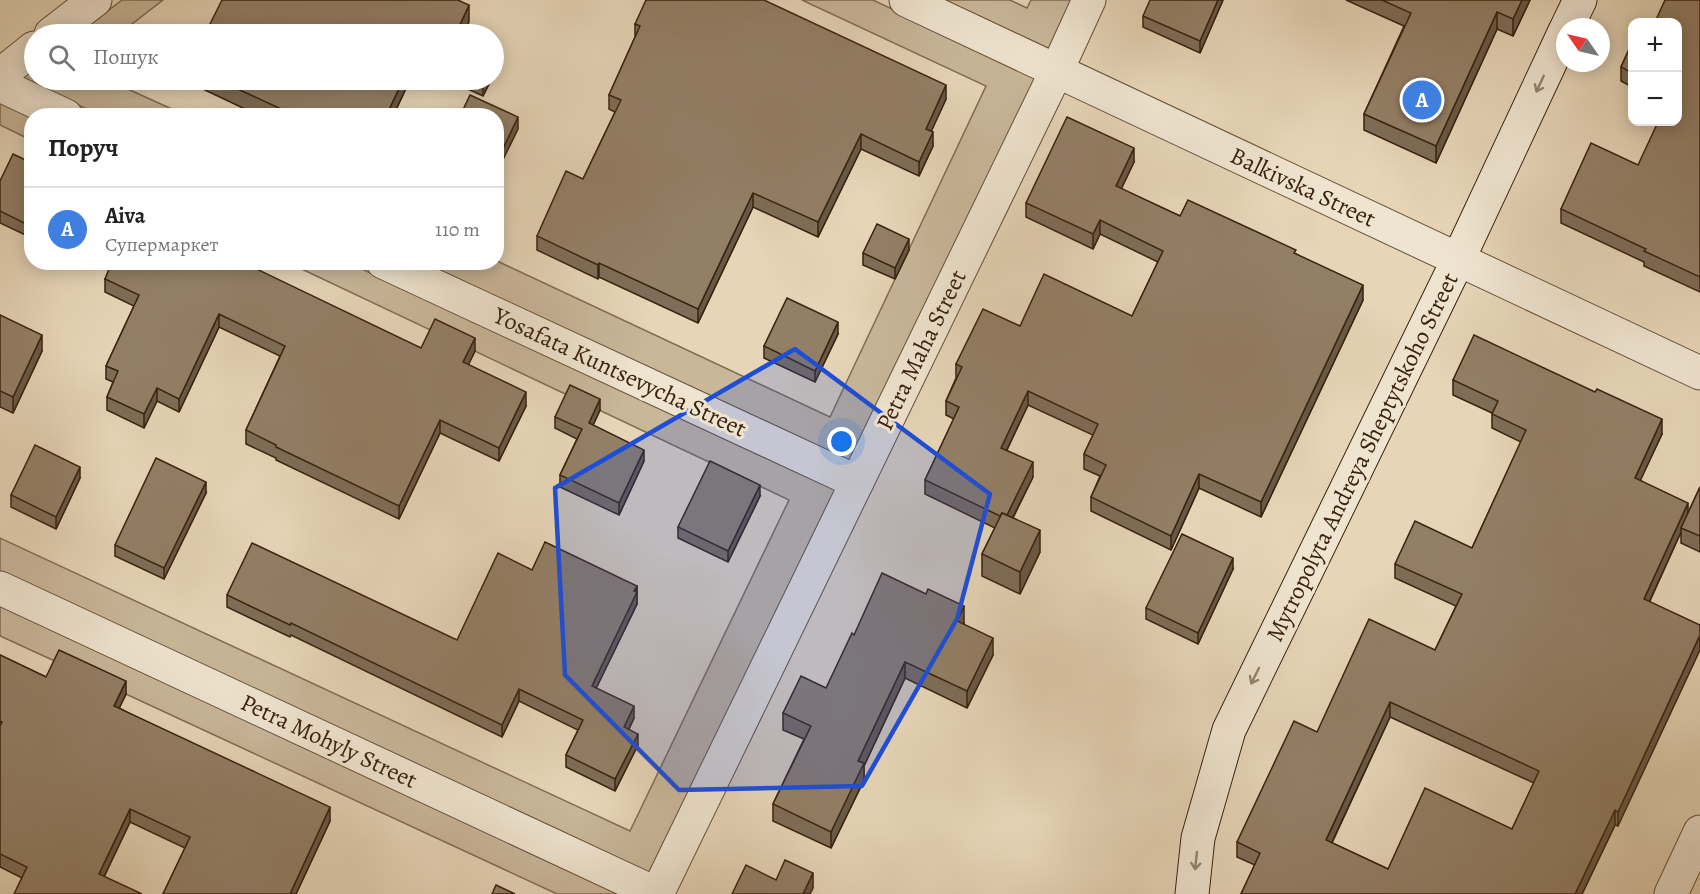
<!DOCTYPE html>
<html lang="uk">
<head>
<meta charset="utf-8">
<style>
  body { margin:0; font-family:Alegreya,serif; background:#f6f6f6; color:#222 }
  .controls { position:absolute; right:18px; top:18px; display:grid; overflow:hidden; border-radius:12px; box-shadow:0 3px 15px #0003 }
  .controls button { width:54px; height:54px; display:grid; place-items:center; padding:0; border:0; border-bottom:2px solid #e0e0e0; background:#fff; color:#222; font:30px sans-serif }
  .compass { position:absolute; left:1556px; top:18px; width:54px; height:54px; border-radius:50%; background:#fff; box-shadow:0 3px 15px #0003; rotate:304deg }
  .you { position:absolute; left:842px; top:442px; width:21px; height:21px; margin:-15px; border:4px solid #fff; border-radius:50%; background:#1a73e8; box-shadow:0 0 0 9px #1a73e833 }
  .badge { display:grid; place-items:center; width:39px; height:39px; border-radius:50%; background:#8f2418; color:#fff; font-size:20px; font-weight:700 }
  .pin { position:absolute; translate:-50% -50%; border:3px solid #fff; box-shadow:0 2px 6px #0006 }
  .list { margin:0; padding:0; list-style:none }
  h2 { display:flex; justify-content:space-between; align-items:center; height:78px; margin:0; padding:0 24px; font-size:26px }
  h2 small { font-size:20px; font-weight:400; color:#767676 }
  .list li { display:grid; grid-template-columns:39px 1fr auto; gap:18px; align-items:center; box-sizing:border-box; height:84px; padding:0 24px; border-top:2px solid #e0e0e0 }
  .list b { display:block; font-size:22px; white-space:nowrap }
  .list p { margin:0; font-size:20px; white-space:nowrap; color:#767676 }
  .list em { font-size:20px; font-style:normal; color:#767676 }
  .icon { flex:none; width:33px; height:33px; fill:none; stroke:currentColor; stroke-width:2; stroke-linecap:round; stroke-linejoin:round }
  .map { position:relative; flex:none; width:1700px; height:894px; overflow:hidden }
  .search { position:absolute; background:#fff; box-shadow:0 3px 15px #0003; left:24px; top:24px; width:480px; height:66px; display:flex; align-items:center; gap:15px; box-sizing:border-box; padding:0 21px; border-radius:33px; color:#767676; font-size:22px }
  .panel { position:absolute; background:#fff; box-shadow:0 3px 15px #0003; left:24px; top:108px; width:480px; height:162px; border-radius:24px }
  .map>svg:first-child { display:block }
</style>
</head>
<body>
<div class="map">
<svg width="1700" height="894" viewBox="0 0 1700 894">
  <rect width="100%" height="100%" fill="#e6d5b7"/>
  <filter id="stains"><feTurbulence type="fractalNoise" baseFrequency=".00333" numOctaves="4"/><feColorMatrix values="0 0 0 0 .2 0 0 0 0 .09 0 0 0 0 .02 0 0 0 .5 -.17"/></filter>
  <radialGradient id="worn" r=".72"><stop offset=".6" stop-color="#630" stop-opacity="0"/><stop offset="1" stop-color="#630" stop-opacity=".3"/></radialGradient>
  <g fill="#c9b79a" stroke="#826c54" stroke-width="1.5">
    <polygon points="122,0 163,0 119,34 78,34"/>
    <polygon points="802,0 873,0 1037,77 850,463 417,263 496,262 497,261 830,417 986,86"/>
    <polygon points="940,0 1010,0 1027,8 1031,0 1073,0 1050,52"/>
    <polygon points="34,69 34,80 108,80 185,115 100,115 21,79"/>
    <polygon points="0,101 32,116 31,140 0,125"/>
    <polygon points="289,263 349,263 837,489 650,875 0,573 0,538 630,831 789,500"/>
    <polygon points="0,604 624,894 557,894 59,663 0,636"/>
  </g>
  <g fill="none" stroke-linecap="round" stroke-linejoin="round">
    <g stroke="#654f38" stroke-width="35">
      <g id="street">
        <polyline points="906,0 1700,373"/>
        <polyline points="51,34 95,0"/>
        <polyline points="0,75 34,48"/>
        <polyline points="0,85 66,116"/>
        <polyline points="383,262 857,482"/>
        <polyline points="0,588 657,894"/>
        <polyline points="657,894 1057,70 1089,0"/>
        <polyline points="1671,894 1700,832"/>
      </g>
    </g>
    <g stroke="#3a220e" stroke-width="35">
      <g id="secondary">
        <polyline points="1567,27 1580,0"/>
        <polyline points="1192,894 1198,838 1229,730 1458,260 1565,31"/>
      </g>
    </g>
    <use href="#street" stroke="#efe4d0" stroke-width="33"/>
    <use href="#secondary" stroke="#efe4d0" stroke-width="33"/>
  </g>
  <g fill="#7e6d58" stroke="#3a220e" stroke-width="1.5" fill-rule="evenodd">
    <polygon points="1223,0 1200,53 1143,27 1143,16"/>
    <polygon points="1346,0 1530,0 1513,36 1497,29 1436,163 1364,130 1364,114 1404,26"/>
    <polygon points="1700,0 1700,292 1644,266 1644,262 1561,223 1561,209 1638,165 1677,122"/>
    <polygon points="635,24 946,99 931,131 933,146 919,176 861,149 818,237 753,207 698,323 599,277 598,279 537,250 537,236 583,179 615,112 609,109 609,95 635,37"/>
    <polygon points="1632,43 1632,87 1621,81 1621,67"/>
    <polygon points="190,80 410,80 393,116 260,116 190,83"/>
    <polygon points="448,80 491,80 483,96"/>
    <polygon points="1134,162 1121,189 1180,216 1296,254 1363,300 1261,517 1199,488 1171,550 1091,511 1091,497 1100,476 1084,469 1084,454 1093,435 1028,405 1007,450 1033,477 1013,518 1040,552 1020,594 982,576 982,554 995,528 925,494 925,480 954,419 946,415 946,401 956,378 956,364 1020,326 1132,316 1158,262 1100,234 1093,249 1026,217 1026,203"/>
    <polygon points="32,163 32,238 0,223 0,181"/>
    <polygon points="909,250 895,279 863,265 863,253"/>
    <polygon points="105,279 421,348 475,351 468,365 526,406 499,461 440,433 399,519 276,460 276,458 246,444 246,430 280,356 219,327 179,412 157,401 144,428 107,410 107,397 113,382 106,379 106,366 134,306 105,292"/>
    <polygon points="0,315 42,351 13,413 0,407"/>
    <polygon points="838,334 815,382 764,358 764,346"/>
    <path d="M 1453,380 L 1662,434 L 1640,480 L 1688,513 L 1700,487 L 1700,552 L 1681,543 L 1681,532 L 1650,601 L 1618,826 L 1615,825 L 1582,894 L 1241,894 L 1255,865 L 1237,857 L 1237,842 L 1317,732 L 1435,650 L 1456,606 L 1395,578 L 1395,564 L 1472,548 L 1521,442 L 1492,428 L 1492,413 L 1453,395 ZM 1390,717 L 1534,783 L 1512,829 L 1388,869 L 1332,843 Z"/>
    <polygon points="600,410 593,425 644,461 619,515 560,487 560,475 577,439 555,428 555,417"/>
    <polygon points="80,478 56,529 11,507 11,495"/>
    <polygon points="206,493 164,579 115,556 115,545"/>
    <polygon points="760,496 728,562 678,538 678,527"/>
    <polygon points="1233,569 1198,644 1146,619 1146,608"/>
    <polygon points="532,570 637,586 637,604 596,688 634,718 629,729 638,745 615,791 566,767 566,755 578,730 519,701 502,737 291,635 290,637 227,607 227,595 457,640"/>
    <polygon points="964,623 963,625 993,655 967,708 905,678 864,766 864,780 831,848 773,821 773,804 804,739 783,730 783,713 826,688 854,635"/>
    <polygon points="0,655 46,677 126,694 119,708 330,821 296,894 163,894 185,848 130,822 104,877 22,878 0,867"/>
  </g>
  <g fill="#675947" stroke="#3a220e" stroke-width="1.5">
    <polygon points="1218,0 1223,0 1200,53 1200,41"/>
    <polygon points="1522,0 1530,0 1513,36 1513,19"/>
    <polygon points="469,5 469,22 463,34 459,27"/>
    <polygon points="1497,12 1497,29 1436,163 1436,146"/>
    <polygon points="499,46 499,62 494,73 494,57"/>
    <polygon points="403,80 410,80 393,116 386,116"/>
    <polygon points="483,80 491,80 483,96"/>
    <polygon points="946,85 946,99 926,143 926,129"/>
    <polygon points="518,117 518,129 496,174 496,163"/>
    <polygon points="933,132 933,146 919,176 919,162"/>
    <polygon points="861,134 861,149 818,237 818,222"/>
    <polygon points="1134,148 1134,162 1116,200 1116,186"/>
    <polygon points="753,193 753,207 698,323 698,309"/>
    <polygon points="1100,220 1100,234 1093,249 1093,234"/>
    <polygon points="909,239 909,250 895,279 895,268"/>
    <polygon points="599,263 599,277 598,279 598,265"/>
    <polygon points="1363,285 1363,300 1261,517 1261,502"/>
    <polygon points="219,314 219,327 179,412 179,399"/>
    <polygon points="838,322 838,334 815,382 815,371"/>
    <polygon points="42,335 42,351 13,413 13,397"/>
    <polygon points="475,338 475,351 463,376 463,362"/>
    <polygon points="157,388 157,401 144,428 144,414"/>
    <polygon points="1028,391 1028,405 1001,462 1001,448"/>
    <polygon points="526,392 526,406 499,461 499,448"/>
    <polygon points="600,399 600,410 589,434 589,423"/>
    <polygon points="1662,419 1662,434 1635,492 1635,478"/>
    <polygon points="440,420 440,433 399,519 399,506"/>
    <polygon points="644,450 644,461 619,515 619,503"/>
    <polygon points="1033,462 1033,477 1005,533 1005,518"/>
    <polygon points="80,467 80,478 56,529 56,517"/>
    <polygon points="1199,474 1199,488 1171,550 1171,536"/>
    <polygon points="206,482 206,493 164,579 164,568"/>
    <polygon points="760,485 760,496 728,562 728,551"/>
    <polygon points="1688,503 1688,517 1681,528 1681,532 1644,613 1644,599"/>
    <polygon points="1040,530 1040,552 1020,594 1020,572"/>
    <polygon points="1233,558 1233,569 1198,644 1198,633"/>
    <polygon points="637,586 637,604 592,697 592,686"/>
    <polygon points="964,606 964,623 957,638 957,621"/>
    <polygon points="1700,635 1700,650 1618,826 1618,812"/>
    <polygon points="993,638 993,655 967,708 967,691"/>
    <polygon points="905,662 905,678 864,766 864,780 831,848 831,832 858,761"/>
    <polygon points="126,681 126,694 114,719 114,706"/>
    <polygon points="519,689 519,701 502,737 502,725"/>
    <polygon points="1390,702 1390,717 1326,855 1326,840"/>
    <polygon points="634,706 634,718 624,739 624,727"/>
    <polygon points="638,734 638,745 615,791 615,779"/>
    <polygon points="330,807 330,821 296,894 290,894"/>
    <polygon points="130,809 130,822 99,887 99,874"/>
    <polygon points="1615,810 1615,825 1582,894 1575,894"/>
    <polygon points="813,873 813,888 810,894 803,894"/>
  </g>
  <g fill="#937f66" stroke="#3a220e" stroke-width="1.5" fill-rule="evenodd">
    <polygon points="222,0 458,0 469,5 459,27 474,34 205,34"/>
    <polygon points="646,0 764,0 946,85 926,129 933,132 919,162 861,134 818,222 753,193 698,309 599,263 598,265 537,236 566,171 583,179 621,100 609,95 640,26 635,24"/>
    <polygon points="1150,0 1218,0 1200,41 1143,16"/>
    <polygon points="1382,0 1522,0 1513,19 1497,12 1436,146 1364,114 1411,13"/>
    <polygon points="1665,0 1700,0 1700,277 1644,251 1646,249 1561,209 1591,143 1638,165 1658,122 1677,122 1677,22 1655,22"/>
    <polygon points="494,43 499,46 494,57"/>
    <polygon points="1632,43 1632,73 1621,67"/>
    <polygon points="218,80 403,80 386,116 289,116 290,113"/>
    <polygon points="470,95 518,117 496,163 496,116 460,116"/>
    <polygon points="1067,117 1134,148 1116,186 1180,216 1188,200 1296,250 1294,253 1363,285 1261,502 1199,474 1171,536 1091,497 1106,465 1084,454 1098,424 1028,391 1001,448 1033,462 1007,515 1002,513 1000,516 925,480 959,407 946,401 962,367 956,364 983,309 1020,326 1044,274 1132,316 1163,251 1100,220 1093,234 1026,203"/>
    <polygon points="13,154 32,163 32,227 0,211 0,181"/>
    <polygon points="877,224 909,239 895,268 863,253"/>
    <polygon points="112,262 242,262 421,348 435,319 475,338 463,362 526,392 499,448 440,420 399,506 276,447 276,445 246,430 285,346 219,314 179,399 157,388 144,414 107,397 118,371 106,366 139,295 105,279"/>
    <polygon points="787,298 838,322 815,371 764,346"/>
    <polygon points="0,315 42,335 13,397 0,391"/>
    <path d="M 1474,335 L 1595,392 L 1597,389 L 1662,419 L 1635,478 L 1688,503 L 1644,599 L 1700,625 L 1700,635 L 1618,812 L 1615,810 L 1575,894 L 1241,894 L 1260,853 L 1237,842 L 1294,721 L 1317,732 L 1369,619 L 1435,650 L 1462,594 L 1395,564 L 1415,521 L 1472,548 L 1526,430 L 1492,414 L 1498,401 L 1453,380 ZM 1390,702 L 1539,771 L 1512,829 L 1425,788 L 1388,869 L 1326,840 Z"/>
    <polygon points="570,385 600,399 589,423 644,450 619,503 560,475 582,429 555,417"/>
    <polygon points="35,445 80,467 56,517 11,495"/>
    <polygon points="156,458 206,482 164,568 115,545"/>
    <polygon points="710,461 760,485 728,551 678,527"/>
    <polygon points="1700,487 1700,536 1681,528"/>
    <polygon points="1002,513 1040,530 1020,572 982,554"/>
    <polygon points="1182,534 1233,558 1198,633 1146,608"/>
    <polygon points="545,542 637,586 634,591 637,592 592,686 634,706 624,727 638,734 615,779 566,755 583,720 519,689 502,725 291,623 290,625 227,595 252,543 457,640 498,553 532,570"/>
    <polygon points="882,573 926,594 928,589 964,606 957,621 993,638 967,691 905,662 858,761 864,763 831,832 773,804 811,726 783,713 801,676 826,688 852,633 854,635"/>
    <polygon points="59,650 126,681 114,706 330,807 290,894 163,894 190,837 130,809 99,874 142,894 14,894 27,867 0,854 0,726 2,722 0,721 0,655 46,677"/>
    <polygon points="785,860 813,873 803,894 732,894 746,865 776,880"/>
    <polygon points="496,885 515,894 492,894"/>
  </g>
  <defs><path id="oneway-shaft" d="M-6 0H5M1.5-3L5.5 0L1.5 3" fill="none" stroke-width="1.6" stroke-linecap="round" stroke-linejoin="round" transform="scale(1.5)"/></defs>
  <g stroke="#94836f">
    <use href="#oneway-shaft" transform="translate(1540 84) rotate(115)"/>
    <use href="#oneway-shaft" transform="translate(1255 676) rotate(116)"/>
    <use href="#oneway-shaft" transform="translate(1196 861) rotate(96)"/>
  </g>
  <path fill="#1d4ed8" fill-opacity="0.2" stroke="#1d4ed8" stroke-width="4.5" stroke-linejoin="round" d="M 795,349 L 990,494 L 957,619 L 862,786 L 679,790 L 565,675 L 555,488 Z"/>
  <g text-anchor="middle" stroke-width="6" stroke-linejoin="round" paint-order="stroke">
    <g font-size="24" fill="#3a220e" stroke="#efe4d0">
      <text transform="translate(1303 187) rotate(25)" y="8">Balkivska Street</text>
      <text transform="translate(921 350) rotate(-64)" y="8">Petra Maha Street</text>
      <text transform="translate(620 372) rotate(25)" y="8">Yosafata Kuntsevycha Street</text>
      <text transform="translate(1362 457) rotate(-64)" y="8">Mytropolyta Andreya Sheptytskoho Street</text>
      <text transform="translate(329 741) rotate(25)" y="8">Petra Mohyly Street</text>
    </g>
  </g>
  <rect width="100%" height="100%" filter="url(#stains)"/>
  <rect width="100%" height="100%" fill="url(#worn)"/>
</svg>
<div class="controls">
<button>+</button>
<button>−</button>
</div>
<svg class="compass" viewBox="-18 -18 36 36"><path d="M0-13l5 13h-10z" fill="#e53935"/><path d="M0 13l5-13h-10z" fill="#767676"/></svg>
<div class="you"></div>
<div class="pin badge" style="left:1422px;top:100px;background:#3f7fe0">A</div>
<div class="search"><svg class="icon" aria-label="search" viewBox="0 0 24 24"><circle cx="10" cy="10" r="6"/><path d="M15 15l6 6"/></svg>Пошук</div>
<section class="panel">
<h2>Поруч<small></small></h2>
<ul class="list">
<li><span class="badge" style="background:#3f7fe0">A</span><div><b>Aiva</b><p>Супермаркет</p></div><em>110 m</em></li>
</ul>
</section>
</div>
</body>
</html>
